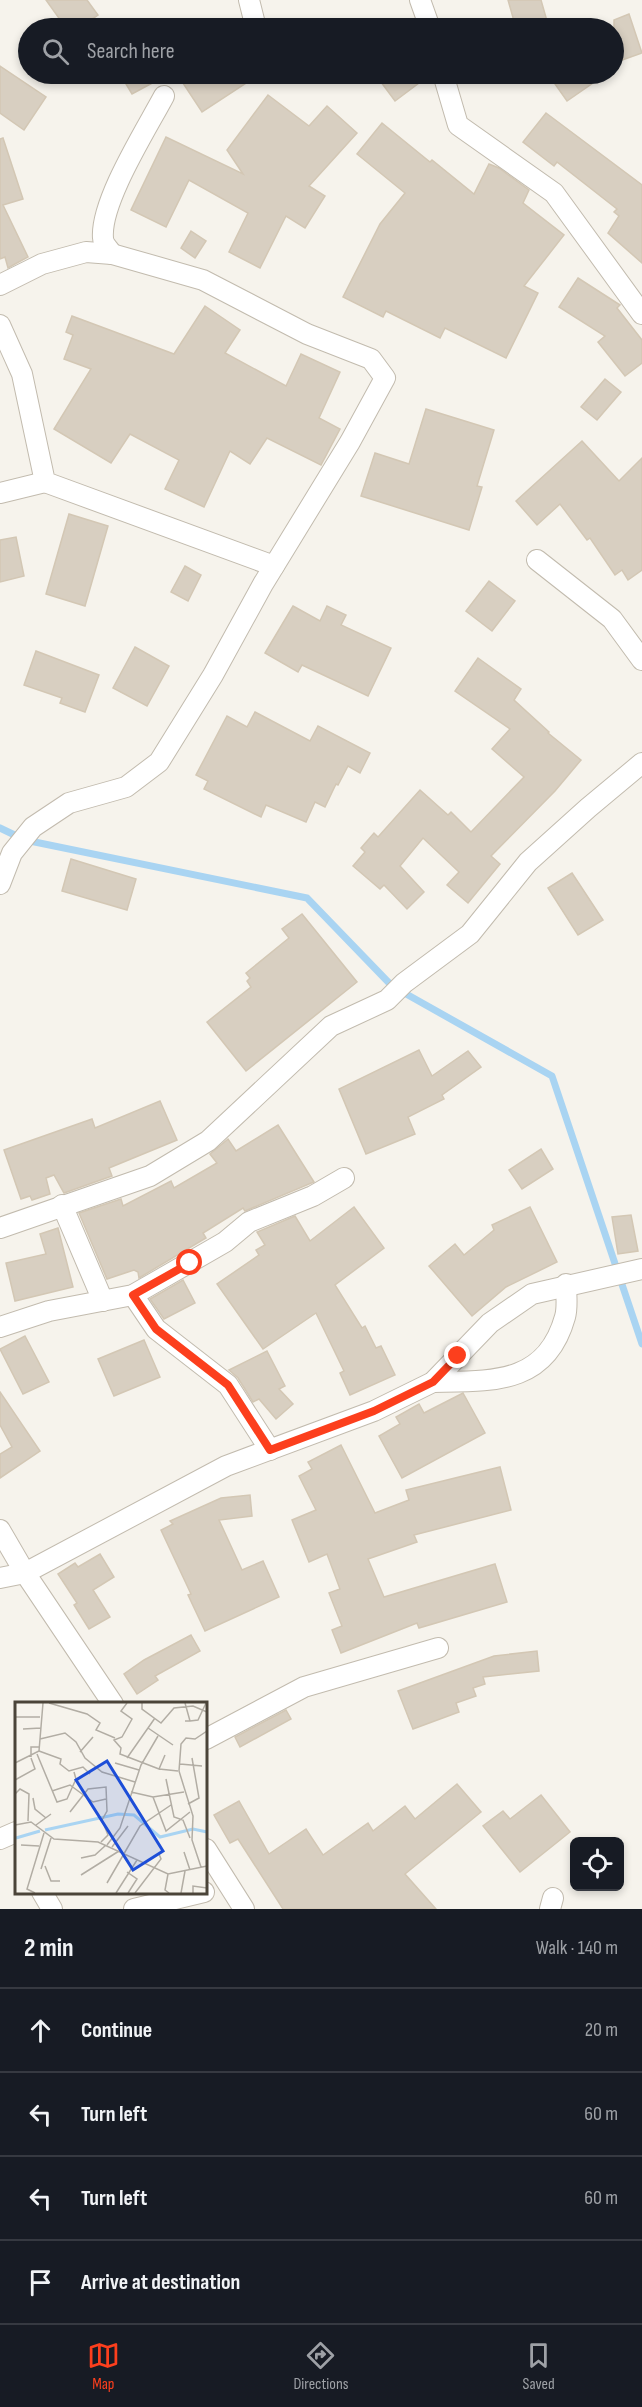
<!DOCTYPE html>
<html lang="en">
<head>
<meta charset="utf-8">
<style>
  body { margin:0; font-family:"Sofia Sans Condensed",sans-serif; background:#242831; color:#f1f3f6 }
  .controls { position:absolute; right:18px; bottom:18px; display:grid; overflow:hidden; border-radius:9px; box-shadow:0 3px 9px #0003 }
  .controls button { width:54px; height:54px; display:grid; place-items:center; padding:0; border:0; border-bottom:2px solid #363941; background:#171b24; color:#f1f3f6; font:30px sans-serif }
  .stop { position:absolute; width:18px; height:18px; margin:-14px; border:4px solid #fc3f1d; border-radius:50%; background:#fff }
  .stop.end { background:#fc3f1d; border-color:#fff; box-shadow:0 2px 6px #0008 }
  .list { margin:0; padding:0; list-style:none }
  h2 { display:flex; justify-content:space-between; align-items:center; height:78px; margin:0; padding:0 24px; font-size:26px }
  h2 small { font-size:20px; font-weight:400; color:#9ea1a6 }
  .list li { display:grid; grid-template-columns:39px 1fr auto; gap:18px; align-items:center; box-sizing:border-box; height:84px; padding:0 24px; border-top:2px solid #363941 }
  .list b { display:block; font-size:22px; white-space:nowrap }
  .list em { font-size:20px; font-style:normal; color:#9ea1a6 }
  .icon { flex:none; width:33px; height:33px; fill:none; stroke:currentColor; stroke-width:2; stroke-linecap:round; stroke-linejoin:round }
  .map { position:relative; flex:none; width:642px; height:1909px; overflow:hidden }
  .search { position:absolute; background:#171b24; box-shadow:0 3px 9px #0003; left:18px; right:18px; top:18px; height:66px; display:flex; align-items:center; gap:15px; box-sizing:border-box; padding:0 21px; border-radius:33px; color:#9ea1a6; font-size:22px }
  .sheet { height:414px; background:#171b24 }
  nav { display:flex; justify-content:space-around; align-items:center; box-sizing:border-box; height:84px; border-top:2px solid #363941; background:#171b24; font-size:16px; color:#9ea1a6 }
  nav a { display:grid; justify-items:center; gap:3px }
  nav .on { color:#fc3f1d }
  .map>svg:first-child { display:block }
</style>
</head>
<body>
<div class="map">
<svg width="642" height="1909" viewBox="0 0 642 1909">
  <rect width="100%" height="100%" fill="#f6f3ec"/>
  <g fill="none" stroke-linecap="round" stroke-linejoin="round">
    <polyline stroke="#a9d4f2" stroke-width="7" points="0,828 25,840 307,898 392,986 552,1076 642,1344"/>
  </g>
  <g fill="#d8cfc1" stroke="#d3c7b4" stroke-width="1.5">
    <polygon points="46,0 87,0 98,15 79,28 66,28"/>
    <polygon points="508,0 541,0 549,28 516,28"/>
    <polygon points="629,14 642,53 614,63 614,20"/>
    <polygon points="0,66 46,97 24,130 0,113"/>
    <polygon points="120,74 169,74 132,94"/>
    <polygon points="177,74 260,74 202,112"/>
    <polygon points="375,74 431,74 395,101"/>
    <polygon points="548,74 606,74 567,101"/>
    <polygon points="268,95 309,126 327,106 357,133 309,186 325,196 305,228 286,216 260,268 229,252 248,213 189,180 166,227 131,210 166,137 243,174 227,150"/>
    <polygon points="546,113 642,185 642,263 608,233 619,216 614,212 617,209 557,162 554,166 523,142"/>
    <polygon points="382,123 430,162 432,160 474,194 489,164 499,168 529,190 523,203 564,235 524,286 538,293 506,358 445,328 440,338 386,311 383,317 343,297 380,224 405,193 357,154"/>
    <polygon points="3,138 23,199 3,205 28,257 8,268 5,257 0,259 0,139"/>
    <polygon points="191,231 206,241 195,258 181,248"/>
    <polygon points="578,278 620,305 617,308 642,340 642,363 625,376 598,342 605,336 559,307"/>
    <polygon points="205,306 240,330 225,353 286,386 301,354 340,372 319,418 340,429 321,465 267,438 250,464 230,451 204,507 165,489 179,460 130,434 111,463 54,429 91,369 64,359 73,335 66,332 72,316 174,354"/>
    <polygon points="605,379 621,392 597,420 581,407"/>
    <polygon points="426,409 494,430 477,486 482,487 469,530 361,496 375,453 409,464"/>
    <polygon points="582,441 619,481 642,458 642,570 628,580 622,570 615,575 590,538 587,540 560,504 537,525 516,501"/>
    <polygon points="69,514 108,526 85,606 46,594"/>
    <polygon points="16,537 24,576 0,582 0,540"/>
    <polygon points="185,566 201,575 188,601 171,592"/>
    <polygon points="489,581 515,601 492,631 466,611"/>
    <polygon points="293,606 320,621 327,606 346,615 341,625 391,648 368,696 302,665 298,672 265,653"/>
    <polygon points="135,647 169,666 147,706 113,688"/>
    <polygon points="36,651 99,675 85,712 60,703 62,698 24,685"/>
    <polygon points="478,658 521,689 514,700 549,732 548,733 581,760 555,791 491,856 500,864 468,903 447,885 459,872 423,838 400,866 424,892 407,909 384,885 380,889 353,866 365,852 361,848 374,833 378,837 420,790 448,815 451,812 471,832 524,777 492,749 510,729 455,691"/>
    <polygon points="255,712 310,741 318,726 370,753 360,773 348,766 338,785 336,784 325,807 315,802 306,822 266,805 261,817 204,789 208,781 196,775 227,716 247,727"/>
    <polygon points="71,859 136,879 127,910 62,891"/>
    <polygon points="572,873 603,920 578,935 548,888"/>
    <polygon points="302,914 357,982 246,1071 207,1022 251,987 247,981 250,978 246,973 289,938 282,929"/>
    <polygon points="419,1050 432,1076 468,1051 481,1067 442,1095 444,1099 408,1117 415,1134 366,1154 339,1089"/>
    <polygon points="160,1101 177,1140 109,1168 112,1176 64,1193 54,1175 46,1178 50,1194 32,1200 30,1196 21,1199 4,1150 92,1119 95,1128"/>
    <polygon points="278,1125 314,1182 245,1211 243,1208 203,1233 206,1238 139,1278 138,1272 134,1270 107,1279 79,1213 121,1199 123,1206 171,1181 174,1188 217,1163 210,1154 228,1139 236,1151"/>
    <polygon points="541,1149 553,1169 522,1189 509,1170"/>
    <polygon points="354,1207 384,1248 335,1285 362,1328 365,1326 376,1348 381,1346 395,1375 350,1395 340,1373 344,1371 316,1313 263,1349 217,1284 259,1255 256,1250 265,1245 257,1232 295,1216 310,1241"/>
    <polygon points="530,1207 557,1262 506,1287 472,1316 429,1266 455,1244 464,1255 494,1230 492,1225"/>
    <polygon points="631,1215 638,1251 618,1254 612,1217"/>
    <polygon points="58,1228 73,1287 15,1301 6,1263 46,1254 40,1234"/>
    <polygon points="183,1280 195,1303 164,1319 150,1299"/>
    <polygon points="25,1336 49,1382 23,1394 0,1349"/>
    <polygon points="144,1340 160,1377 114,1396 98,1359"/>
    <polygon points="267,1351 285,1386 279,1389 293,1404 276,1419 259,1399 253,1402 238,1378 229,1370"/>
    <polygon points="0,1392 40,1451 0,1478 0,1454 12,1447 0,1425"/>
    <polygon points="463,1393 485,1433 402,1478 379,1436 400,1424 396,1417 419,1404 424,1413"/>
    <polygon points="341,1445 375,1513 409,1500 406,1490 500,1467 511,1510 414,1535 417,1542 368,1559 384,1597 495,1564 507,1602 419,1628 417,1623 341,1653 332,1630 342,1626 329,1593 340,1589 327,1554 309,1562 292,1520 316,1510 299,1476 312,1469 308,1462"/>
    <polygon points="250,1495 252,1516 219,1520 242,1570 263,1561 279,1597 205,1631 188,1595 191,1594 161,1530 173,1524 170,1521 221,1498"/>
    <polygon points="100,1554 114,1577 93,1590 110,1617 89,1629 74,1605 77,1603 58,1574 75,1563 78,1567"/>
    <polygon points="191,1635 200,1651 155,1676 158,1680 137,1694 124,1674 144,1660"/>
    <polygon points="537,1651 539,1671 483,1677 485,1684 473,1688 476,1696 456,1703 459,1712 413,1729 398,1691 494,1656"/>
    <polygon points="286,1710 291,1719 240,1747 235,1737"/>
    <polygon points="457,1784 481,1812 405,1874 436,1909 283,1909 238,1839 230,1843 214,1815 239,1801 269,1854 306,1829 323,1855 368,1823 373,1831 405,1806 415,1819"/>
    <polygon points="541,1795 570,1832 520,1872 483,1826 503,1811 510,1819"/>
  </g>
  <g fill="none" stroke-linecap="round" stroke-linejoin="round">
    <g stroke="#c2bbae" stroke-width="22">
      <g id="street">
        <polyline points="249,0 256,28"/>
        <polyline points="420,0 430,28"/>
        <polyline points="443,74 458,125 554,193 642,314"/>
        <path d="M 112,254 C 109,249 103,244 103,238 C 100,202 146,130 164,96"/>
        <polyline points="0,285 42,264 86,252 112,254 203,280 307,334 371,359 385,378 350,442 263,584 213,675 159,762 126,787 69,803 33,827 12,853 0,884"/>
        <polyline points="0,325 22,374 45,482 274,566"/>
        <polyline points="0,493 45,482"/>
        <polyline points="537,560 612,619 642,660"/>
        <polyline points="62,1205 103,1301"/>
        <polyline points="0,1228 150,1176 208,1141 331,1026 387,1000 404,983 470,934 528,862 588,808 642,763"/>
        <polyline points="133,1295 156,1329 228,1385 270,1450"/>
        <polyline points="0,1327 49,1311 133,1295 225,1242 249,1222 313,1196 344,1178"/>
        <path d="M 433,1382 C 492,1381 546,1385 565,1317 C 568,1307 566,1295 566,1284"/>
        <polyline points="0,1530 25,1573 113,1704"/>
        <polyline points="0,1578 25,1573 226,1466 374,1411 433,1382 490,1323 532,1294 642,1269"/>
        <polyline points="206,1739 304,1687 438,1648"/>
        <polyline points="0,1839 16,1832"/>
        <polyline points="206,1849 244,1909"/>
        <polyline points="42,1892 52,1909"/>
        <polyline points="134,1909 204,1892"/>
        <polyline points="550,1909 553,1898"/>
      </g>
    </g>
    <use href="#street" stroke="#fff" stroke-width="20"/>
  </g>
  <g fill="none" stroke-linecap="round" stroke-linejoin="round">
    <polyline stroke="#fc3f1d" stroke-width="8" points="190,1263 133,1295 156,1329 228,1385 270,1450 374,1411 433,1382 458,1356"/>
  </g>
  <g transform="translate(15 1702)">
    <rect width="192" height="192" fill="#f6f3ec"/>
    <path fill="none" stroke="#a9d4f2" stroke-width="3" d="M 30,128 L 103,112 L 119,113 L 145,135 L 178,127 L 192,130M 1,136 L 25,129"/>
    <path fill="none" stroke="#b2ada4" stroke-width="1.5" d="M 34,1 L 72,12 L 85,21 L 81,28 L 100,36M 112,1 L 106,9 L 117,17 L 107,35 L 99,38 L 106,46 L 105,52 L 144,67 L 150,53M 127,1 L 127,7 L 146,21 L 159,6 L 178,4 L 192,10M 0,15 L 25,15M 170,19 L 175,19 L 170,1M 175,19 L 183,18 L 191,1M 133,26 L 158,43M 8,27 L 26,26M 25,37 L 50,31 L 61,40 L 70,56 L 87,70 L 120,80M 24,49 L 46,57 L 45,62 L 54,69 L 68,65 L 75,72M 65,50 L 78,35M 22,52 L 42,100 L 52,97 L 61,77 L 59,70M 16,55 L 16,45 L 25,45M 112,56 L 140,16M 0,61 L 24,49 L 28,1M 100,61 L 124,68M 165,62 L 187,64M 144,67 L 163,69M 151,77 L 159,115 L 168,118 L 175,136M 0,78 L 20,67 L 16,56M 37,89 L 55,83 L 78,100 L 91,97M 116,90 L 138,95 L 169,90M 0,92 L 5,87 L 14,92 L 13,119M 138,95 L 151,129 L 175,110M 18,96 L 20,107 L 31,116M 173,102 L 184,96 L 177,56M 55,110 L 73,87 L 91,85 L 92,109 L 87,118 L 93,133 L 86,140M 0,123 L 16,120 L 39,137 L 83,140 L 153,172 L 192,164M 21,123 L 36,112M 6,143 L 24,144M 92,143 L 105,126 L 126,63 L 143,34M 97,145 L 113,124M 169,150 L 175,168M 66,156 L 80,153 L 91,143M 30,164 L 36,179 L 45,179M 186,165 L 177,138 L 178,114 L 164,69 L 166,42 L 171,36 L 180,37 L 192,29M 26,167 L 36,136M 112,170 L 122,177 L 113,191M 153,172 L 150,188 L 154,191M 66,173 L 104,149M 92,181 L 125,124 L 156,103M 20,191 L 12,187 L 29,131M 101,191 L 122,158M 120,191 L 146,157 L 144,152M 166,191 L 170,169M 178,191 L 178,184 L 192,186"/>
    <path fill="#1d4ed8" fill-opacity="0.15" stroke="#1d4ed8" stroke-width="3" d="M 92,59 L 148,149 L 118,168 L 61,78 Z"/>
    <rect width="192" height="192" fill="none" stroke="#4b4439" stroke-width="3"/>
  </g>
</svg>
<div class="controls">
<button><svg class="icon" aria-label="locate" viewBox="0 0 24 24"><circle cx="12" cy="12" r="6"/><path d="M12 2v4M12 18v4M2 12h4M18 12h4"/></svg></button>
</div>
<div class="stop" style="left:190px;top:1263px"></div>
<div class="stop end" style="left:458px;top:1356px"></div>
<div class="search"><svg class="icon" aria-label="search" viewBox="0 0 24 24"><circle cx="10" cy="10" r="6"/><path d="M15 15l6 6"/></svg>Search here</div>
</div>
<section class="sheet">
<h2>2 min<small>Walk · 140 m</small></h2>
<ul class="list">
<li><svg class="icon" aria-label="ahead" viewBox="0 0 24 24"><path d="M12 20V5M6 11l6-6 6 6"/></svg><div><b>Continue</b></div><em>20 m</em></li>
<li><svg class="icon" aria-label="left" viewBox="0 0 24 24"><path d="M17 20v-9H6M10 6l-5 5 5 5"/></svg><div><b>Turn left</b></div><em>60 m</em></li>
<li><svg class="icon" aria-label="left" viewBox="0 0 24 24"><path d="M17 20v-9H6M10 6l-5 5 5 5"/></svg><div><b>Turn left</b></div><em>60 m</em></li>
<li><svg class="icon" aria-label="arrive" viewBox="0 0 24 24"><path d="M6 21V4h12l-3 4 3 4H6"/></svg><div><b>Arrive at destination</b></div></li>
</ul>
</section>
<nav>
<a class="on"><svg class="icon" aria-label="map" viewBox="0 0 24 24"><path d="M3 6l6-2 6 2 6-2v14l-6 2-6-2-6 2zM9 4v14M15 6v14"/></svg>Map</a>
<a><svg class="icon" aria-label="directions" viewBox="0 0 24 24"><path d="M12 3l9 9-9 9-9-9zM9 14v-3h6M13 9l2 2-2 2"/></svg>Directions</a>
<a><svg class="icon" aria-label="saved" viewBox="0 0 24 24"><path d="M7 4h10v16l-5-4-5 4z"/></svg>Saved</a>
</nav>
</body>
</html>
